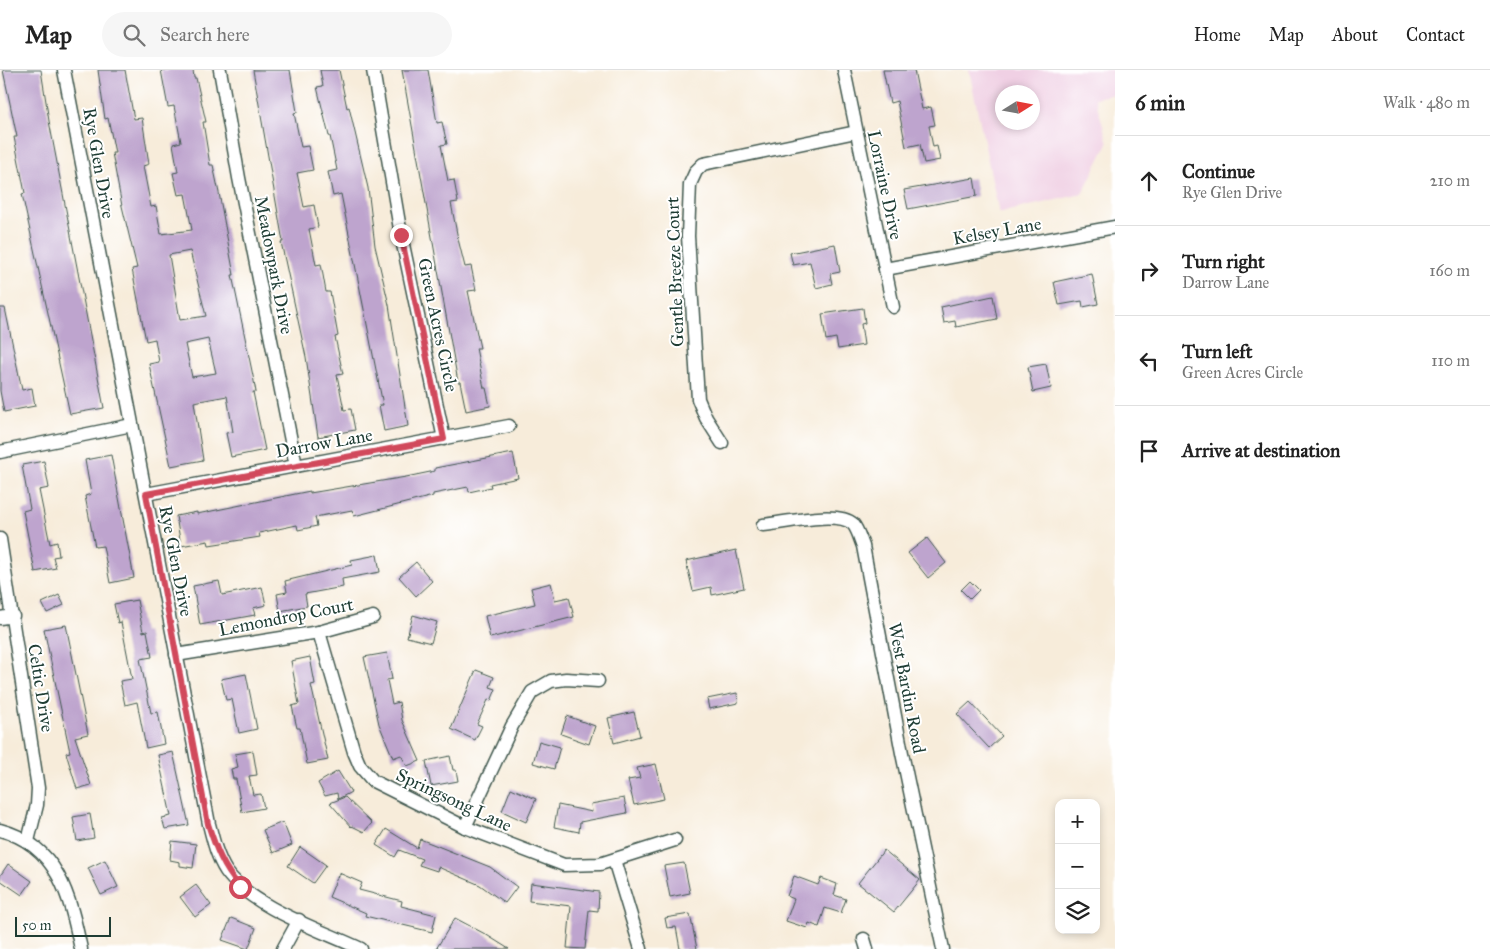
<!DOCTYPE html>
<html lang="en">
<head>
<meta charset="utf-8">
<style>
  body { margin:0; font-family:"IM FELL Great Primer",serif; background:#f6f6f6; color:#222 }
  .controls { position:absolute; right:15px; bottom:15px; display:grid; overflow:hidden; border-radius:10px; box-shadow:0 2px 8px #0003 }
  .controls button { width:45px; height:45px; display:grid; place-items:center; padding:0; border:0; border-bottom:1px solid #e0e0e0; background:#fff; color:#222; font:25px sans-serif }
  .compass { position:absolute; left:995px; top:15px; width:45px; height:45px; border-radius:50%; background:#fff; box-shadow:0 2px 8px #0003; rotate:79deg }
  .scale { position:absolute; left:15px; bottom:12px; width:96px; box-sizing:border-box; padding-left:5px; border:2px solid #1f3d34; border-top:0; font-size:14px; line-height:18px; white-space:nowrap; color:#1f3d34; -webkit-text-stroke:4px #fff; paint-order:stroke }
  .stop { position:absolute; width:15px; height:15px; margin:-11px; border:4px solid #d1495b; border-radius:50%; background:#fff }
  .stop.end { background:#d1495b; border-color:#fff; box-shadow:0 1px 5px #0008 }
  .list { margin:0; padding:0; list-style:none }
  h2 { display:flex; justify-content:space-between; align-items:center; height:65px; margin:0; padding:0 20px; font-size:21px }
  h2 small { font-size:16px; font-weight:400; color:#767676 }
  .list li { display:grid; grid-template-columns:32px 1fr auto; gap:15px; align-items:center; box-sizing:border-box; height:90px; padding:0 20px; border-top:1px solid #e0e0e0 }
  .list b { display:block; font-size:19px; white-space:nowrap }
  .list p { margin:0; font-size:16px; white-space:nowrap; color:#767676 }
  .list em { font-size:16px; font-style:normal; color:#767676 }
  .icon { flex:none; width:28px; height:28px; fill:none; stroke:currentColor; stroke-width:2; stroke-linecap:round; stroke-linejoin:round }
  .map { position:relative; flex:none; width:1115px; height:879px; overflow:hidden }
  header { display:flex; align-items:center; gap:30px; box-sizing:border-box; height:70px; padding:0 25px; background:#fff; border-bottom:1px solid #e0e0e0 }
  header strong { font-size:24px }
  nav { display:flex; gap:28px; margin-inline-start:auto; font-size:18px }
  .search { width:350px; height:45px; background:#f6f6f6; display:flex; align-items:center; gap:12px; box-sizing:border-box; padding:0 18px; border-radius:28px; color:#767676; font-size:19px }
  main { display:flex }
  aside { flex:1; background:#fff }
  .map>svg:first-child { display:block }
</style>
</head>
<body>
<header>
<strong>Map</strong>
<div class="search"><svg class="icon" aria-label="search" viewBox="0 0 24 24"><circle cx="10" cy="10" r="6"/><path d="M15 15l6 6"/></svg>Search here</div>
<nav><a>Home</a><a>Map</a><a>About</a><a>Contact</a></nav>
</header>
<main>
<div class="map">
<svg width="1115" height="879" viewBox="0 0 1115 879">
  <rect width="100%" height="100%" fill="#fff"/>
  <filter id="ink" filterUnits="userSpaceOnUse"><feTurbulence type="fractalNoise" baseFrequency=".02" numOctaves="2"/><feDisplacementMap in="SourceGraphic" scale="10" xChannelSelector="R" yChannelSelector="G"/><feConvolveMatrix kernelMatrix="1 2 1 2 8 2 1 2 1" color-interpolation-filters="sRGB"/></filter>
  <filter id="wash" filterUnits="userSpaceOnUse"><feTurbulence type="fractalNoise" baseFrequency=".0096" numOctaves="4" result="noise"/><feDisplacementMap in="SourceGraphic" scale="20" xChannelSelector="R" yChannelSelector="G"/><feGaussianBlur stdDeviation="1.12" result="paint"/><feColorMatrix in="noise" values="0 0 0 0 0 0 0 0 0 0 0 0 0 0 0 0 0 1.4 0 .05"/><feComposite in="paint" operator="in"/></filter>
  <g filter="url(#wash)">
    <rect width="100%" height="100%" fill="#f7ecda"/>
    <path fill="#f0d0e4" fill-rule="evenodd" d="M 969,0 L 1115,0 L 1115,24 L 1095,28 L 1108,73 L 1082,124 L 999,143 ZM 1002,22 L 1032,22 L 1032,52 L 1002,52 Z"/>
    <g id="blocks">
      <g fill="#bea4ce" fill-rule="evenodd">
        <polygon points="3,0 41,0 49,51 104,338 70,344 22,124 25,123 14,67 17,67"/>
        <path d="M 98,0 L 125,0 L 134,49 L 142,48 L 149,94 L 143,96 L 151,137 L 156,136 L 161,164 L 192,160 L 185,124 L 178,125 L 173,103 L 178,102 L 173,74 L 181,72 L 174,36 L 168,37 L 161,0 L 193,0 L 194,8 L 196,8 L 206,52 L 203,52 L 210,95 L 213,95 L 219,123 L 234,205 L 232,205 L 253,306 L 256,322 L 253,322 L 265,380 L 231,387 L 226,363 L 233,362 L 227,326 L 194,332 L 203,390 L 171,396 L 149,294 L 159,292 L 155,269 L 146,271 L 132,199 L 137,198 L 122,136 L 112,83 L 115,83 L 108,48 L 105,49 ZM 190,181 L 206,246 L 180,250 L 169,185 ZM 208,269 L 216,303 L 192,307 L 185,274 Z"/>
        <polygon points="253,0 290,0 297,42 294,43 301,77 308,76 313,100 297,103 304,137 314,135 318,157 309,159 316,195 321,194 326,222 330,222 338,266 335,267 343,304 337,305 344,340 351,339 355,360 318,367 306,287 281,172 283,172"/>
        <polygon points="320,0 339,0 347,38 349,37 368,118 375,176 389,235 408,356 384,361 379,335 383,335 341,124 333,126 328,102 337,100 330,66 329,66 317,17 323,16"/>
        <polygon points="402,0 428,0 437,53 442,52 447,74 441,75 448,111 454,110 458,132 451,133 458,169 465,197 471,196 476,220 468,221 480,278 476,278 484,318 486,318 490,336 466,341 460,312 458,312"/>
        <polygon points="883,0 914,0 922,39 931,37 935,55 929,56 933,77 937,76 940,90 924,93 920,74 906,77 897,31 890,33"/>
        <polygon points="974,108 977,126 908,139 904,120"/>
        <polygon points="835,174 840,202 830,204 832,214 816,218 810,192 793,195 790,183"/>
        <polygon points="1092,204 1098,234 1083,237 1082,231 1059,235 1054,212"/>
        <polygon points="993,226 997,249 956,257 955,251 944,253 941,237"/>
        <polygon points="0,238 5,238 22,320 32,318 35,336 4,342 0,321"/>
        <polygon points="863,238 865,253 861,254 864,275 838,279 836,268 826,270 822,244"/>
        <polygon points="1046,294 1051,318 1033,322 1028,297"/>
        <polygon points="513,383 518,408 490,414 491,417 469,422 468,417 433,424 433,426 354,446 352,440 315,447 317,456 298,460 297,455 259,463 260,467 241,470 209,475 208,471 181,476 176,446 197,442 197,444 310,421 310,423 406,407 435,401 435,398"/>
        <polygon points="111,385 134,508 110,513 103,476 95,477 85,426 91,424 85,390"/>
        <polygon points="44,391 49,418 39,420 50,474 57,472 59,486 53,487 56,498 35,502 23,441 30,439 22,395"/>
        <polygon points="927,468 946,493 928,508 908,483"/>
        <polygon points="736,480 744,518 712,525 711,517 693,521 686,491"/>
        <polygon points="377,485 380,502 342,509 343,517 305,524 307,536 280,541 277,524 287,522 285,511 352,495 351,490"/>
        <polygon points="416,492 432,511 416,526 399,507"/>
        <polygon points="219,511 222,525 262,517 266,535 253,538 255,545 200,555 193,516"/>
        <polygon points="970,511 979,520 970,529 961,520"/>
        <polygon points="551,513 555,530 569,527 574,547 490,568 485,546 535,534 531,518"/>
        <polygon points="59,525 64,535 47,543 42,533"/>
        <polygon points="137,530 143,562 147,561 152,587 140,589 151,643 158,642 164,674 146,678 137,632 125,635 120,611 132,609 121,552 118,553 114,534"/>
        <polygon points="413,545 437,552 431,573 407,567"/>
        <polygon points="66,555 88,664 75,667 91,715 77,719 66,683 70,682 44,559"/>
        <polygon points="387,583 392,609 387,610 392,634 399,632 402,650 420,691 407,696 401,685 393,688 379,654 364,587"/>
        <polygon points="310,587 315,614 311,615 328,690 307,694 300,658 297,658 292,636 299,634 291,591"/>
        <polygon points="476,600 494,607 490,617 496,619 491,631 488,630 477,654 482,656 475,670 451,659"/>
        <polygon points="246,604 257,659 239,663 232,629 226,630 221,609"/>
        <polygon points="737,623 738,633 709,639 707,629"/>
        <polygon points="970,632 1002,666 989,678 957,644"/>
        <polygon points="634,642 640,666 614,673 608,648"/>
        <polygon points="567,646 595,656 589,674 561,664"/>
        <polygon points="539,671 560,677 554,699 533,693"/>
        <polygon points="253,681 257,705 249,706 253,725 261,724 264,738 242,742 236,709 233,709 231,699 238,697 235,684"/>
        <polygon points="173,682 189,755 165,759 162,748 171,746 158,685"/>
        <polygon points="450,686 453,700 456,700 458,711 431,716 426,691"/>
        <polygon points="656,694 664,729 634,735 628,710 640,708 637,698"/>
        <polygon points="338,701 351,722 338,729 337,723 325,726 318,713"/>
        <polygon points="511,718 536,729 526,752 502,741"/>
        <polygon points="345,727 372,753 364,762 352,756 351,757 330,733"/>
        <polygon points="624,728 627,743 580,752 579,762 554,757 558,735 592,742 591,734"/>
        <polygon points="90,744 94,768 77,771 73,747"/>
        <polygon points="283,752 292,775 273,783 263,760"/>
        <polygon points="386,759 417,778 420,769 490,797 517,817 505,833 480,815 438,797 437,801 419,795 422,789 399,780 395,787 376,775"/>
        <polygon points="172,771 196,774 193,798 180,796 180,792 170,790"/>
        <polygon points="300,777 326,795 313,813 288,796"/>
        <polygon points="884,780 920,810 894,842 858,813"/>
        <polygon points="105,790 118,817 101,825 88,798"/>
        <polygon points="684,793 690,823 670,827 664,796"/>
        <polygon points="8,794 32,811 22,825 0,810 0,806"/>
        <polygon points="339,803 362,813 359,820 402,831 401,836 436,845 432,862 365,846 366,843 329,827"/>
        <polygon points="794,806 818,815 821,808 837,814 834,825 846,829 841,843 825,838 819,857 809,853 807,858 786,851 794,829 787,826"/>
        <polygon points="531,813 599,822 598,841 589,840 585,879 567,878 571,836 529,831"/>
        <polygon points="196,815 211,835 195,847 180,827"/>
        <polygon points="690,844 697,879 680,879 676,857 667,858 665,848"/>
        <polygon points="231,848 256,858 248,879 222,870"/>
        <polygon points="455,848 485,864 509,879 436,879"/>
      </g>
    </g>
  </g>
  <g filter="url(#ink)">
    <use href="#blocks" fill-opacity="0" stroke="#3f574d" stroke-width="1"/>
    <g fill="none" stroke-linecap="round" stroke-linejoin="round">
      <g stroke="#3f574d" stroke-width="15">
        <g id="street">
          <path d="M 64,0 L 209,754 C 213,770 217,787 226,801 C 251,837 321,860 361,879"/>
          <polyline points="220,0 239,108 296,396"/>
          <polyline points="373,0 401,165 444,369"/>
          <polyline points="844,0 893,237"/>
          <polyline points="885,199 1115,157"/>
          <polyline points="722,373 706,348 698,329 688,166 690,114 696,101 703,94 856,62"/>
          <polyline points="0,382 132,355"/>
          <polyline points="146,424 509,356"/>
          <path d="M 763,455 C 784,453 838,440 853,454 C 858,460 860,469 863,476 L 902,683 L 943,879"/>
          <polyline points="0,469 38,718 37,735 28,771"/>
          <polyline points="0,548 13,546"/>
          <polyline points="319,562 354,682 360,696 373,711 465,757 564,795 600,794 675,770"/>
          <polyline points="176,585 319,562 373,547"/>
          <polyline points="465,757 512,656 532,622 551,611 566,609 598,611"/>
          <path d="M 0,760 C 58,775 70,827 81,879"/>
          <polyline points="614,790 641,879"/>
          <polyline points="864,869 867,879"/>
          <polyline points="283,879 299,850"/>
        </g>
      </g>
      <use href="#street" stroke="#fff" stroke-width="12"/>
    </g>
  </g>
  <g fill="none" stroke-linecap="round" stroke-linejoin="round" filter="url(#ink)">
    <path stroke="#d1495b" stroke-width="6" d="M 240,817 C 223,797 216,779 208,754 L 146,424 L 444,369 L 401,165"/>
  </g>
  <g text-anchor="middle" stroke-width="4" stroke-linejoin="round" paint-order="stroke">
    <g font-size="18" fill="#1f3d34" stroke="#fff">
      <text transform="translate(99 93) rotate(80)" y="6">Rye Glen Drive</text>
      <text transform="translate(885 115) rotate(78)" y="6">Lorraine Drive</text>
      <text transform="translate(997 161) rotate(-10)" y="6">Kelsey Lane</text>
      <text transform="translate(274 195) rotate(79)" y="6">Meadowpark Drive</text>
      <text transform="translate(675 202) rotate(-92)" y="6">Gentle Breeze Court</text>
      <text transform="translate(438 255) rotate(78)" y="6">Green Acres Circle</text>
      <text transform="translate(324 373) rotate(-10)" y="6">Darrow Lane</text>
      <text transform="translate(176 491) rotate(79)" y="6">Rye Glen Drive</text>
      <text transform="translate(286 547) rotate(-11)" y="6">Lemondrop Court</text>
      <text transform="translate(41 618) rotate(81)" y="6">Celtic Drive</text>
      <text transform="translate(907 618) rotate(79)" y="6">West Bardin Road</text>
      <text transform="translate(454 730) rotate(25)" y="6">Springsong Lane</text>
    </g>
  </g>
</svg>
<div class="controls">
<button>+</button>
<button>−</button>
<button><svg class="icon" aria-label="layers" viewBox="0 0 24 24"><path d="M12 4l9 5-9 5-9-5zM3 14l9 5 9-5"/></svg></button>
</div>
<svg class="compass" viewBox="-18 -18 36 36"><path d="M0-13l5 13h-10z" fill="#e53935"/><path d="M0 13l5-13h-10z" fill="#767676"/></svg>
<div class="scale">50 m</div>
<div class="stop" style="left:240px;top:817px"></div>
<div class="stop end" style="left:401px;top:165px"></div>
</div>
<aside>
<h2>6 min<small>Walk · 480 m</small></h2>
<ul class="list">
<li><svg class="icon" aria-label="ahead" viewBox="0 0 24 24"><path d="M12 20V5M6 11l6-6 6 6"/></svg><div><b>Continue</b><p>Rye Glen Drive</p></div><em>210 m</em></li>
<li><svg class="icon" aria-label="right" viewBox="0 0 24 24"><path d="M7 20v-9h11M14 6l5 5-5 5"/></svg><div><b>Turn right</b><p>Darrow Lane</p></div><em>160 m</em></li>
<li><svg class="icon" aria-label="left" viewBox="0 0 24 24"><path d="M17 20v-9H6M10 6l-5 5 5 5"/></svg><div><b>Turn left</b><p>Green Acres Circle</p></div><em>110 m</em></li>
<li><svg class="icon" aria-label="arrive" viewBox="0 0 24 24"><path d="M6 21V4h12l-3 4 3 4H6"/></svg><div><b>Arrive at destination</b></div></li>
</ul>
</aside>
</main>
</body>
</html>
